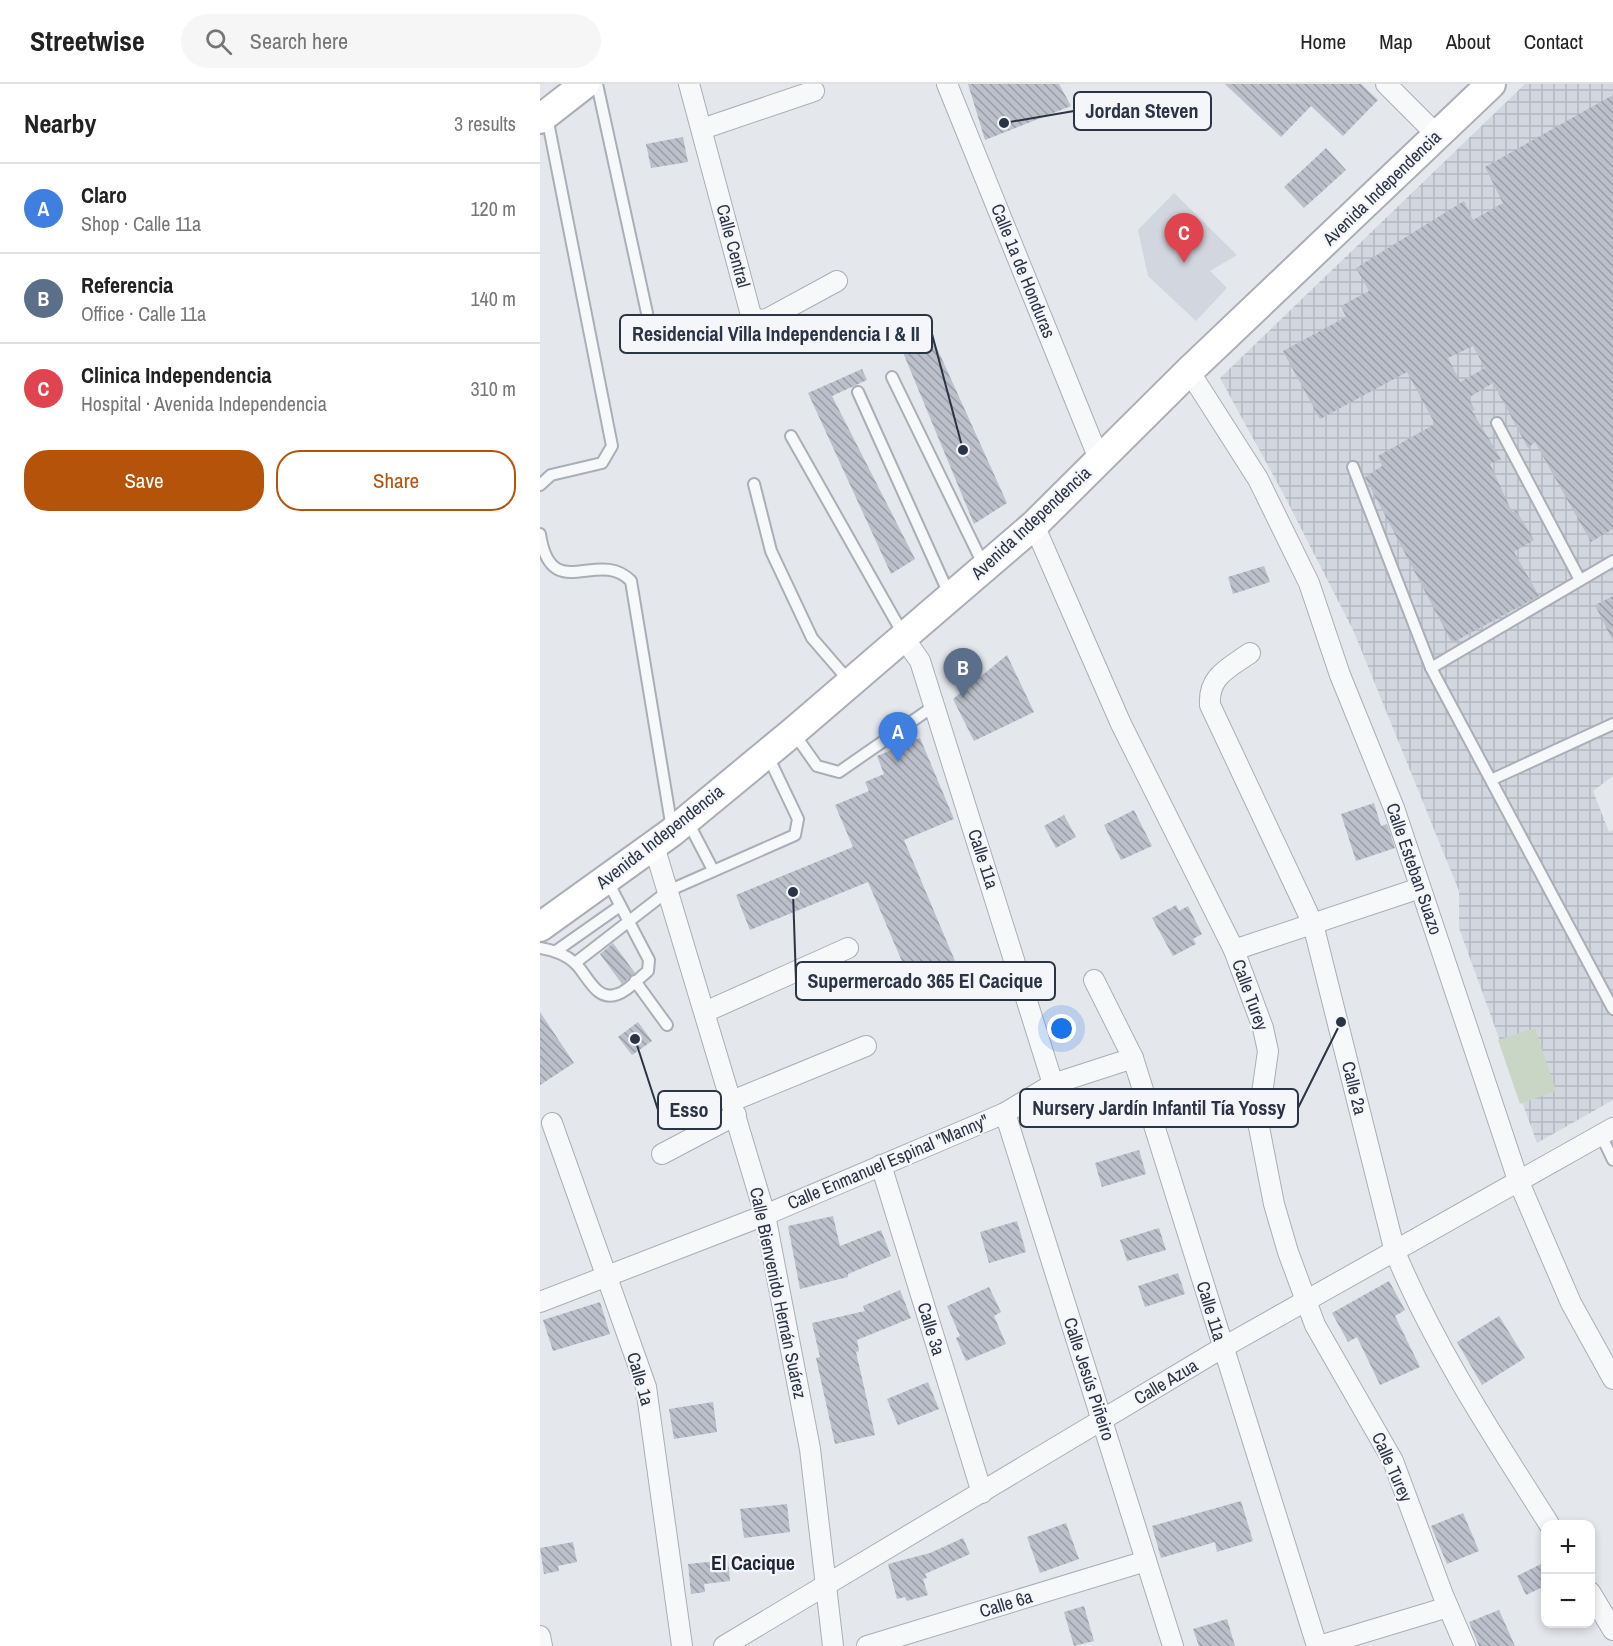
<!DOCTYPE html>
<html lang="en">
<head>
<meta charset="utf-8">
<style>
  body { margin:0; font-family:"Archivo Narrow",sans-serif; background:#f6f6f6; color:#222 }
  .controls { position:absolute; right:18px; bottom:18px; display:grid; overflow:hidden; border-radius:12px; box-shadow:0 3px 9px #0003 }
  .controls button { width:54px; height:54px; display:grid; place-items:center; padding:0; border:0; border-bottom:2px solid #e0e0e0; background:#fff; color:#222; font:30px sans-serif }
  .you { position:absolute; left:522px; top:945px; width:21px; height:21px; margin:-15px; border:4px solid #fff; border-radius:50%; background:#1a73e8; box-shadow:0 0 0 9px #1a73e833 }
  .badge { display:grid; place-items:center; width:39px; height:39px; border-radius:50%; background:#b45309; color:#fff; font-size:20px; font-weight:700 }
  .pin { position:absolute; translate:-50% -50px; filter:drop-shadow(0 2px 3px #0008) }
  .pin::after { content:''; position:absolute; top:32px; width:21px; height:18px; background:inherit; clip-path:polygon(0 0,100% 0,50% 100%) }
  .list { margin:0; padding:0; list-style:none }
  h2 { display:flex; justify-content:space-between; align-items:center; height:78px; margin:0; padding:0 24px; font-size:26px }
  h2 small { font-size:20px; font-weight:400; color:#767676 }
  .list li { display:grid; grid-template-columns:39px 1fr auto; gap:18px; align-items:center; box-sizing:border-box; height:90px; padding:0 24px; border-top:2px solid #e0e0e0 }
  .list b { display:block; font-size:22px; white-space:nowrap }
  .list p { margin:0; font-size:20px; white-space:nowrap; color:#767676 }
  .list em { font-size:20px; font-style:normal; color:#767676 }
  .actions { display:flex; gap:12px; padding:18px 24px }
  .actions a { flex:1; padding:14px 0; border:2px solid #b45309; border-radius:24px; text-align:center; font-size:21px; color:#b45309 }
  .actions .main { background:#b45309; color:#fff }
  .icon { flex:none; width:33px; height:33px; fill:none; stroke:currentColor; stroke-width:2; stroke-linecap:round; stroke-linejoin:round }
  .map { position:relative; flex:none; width:1073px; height:1562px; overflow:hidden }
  header { display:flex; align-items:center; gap:36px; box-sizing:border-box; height:84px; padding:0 30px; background:#fff; border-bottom:2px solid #e0e0e0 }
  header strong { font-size:28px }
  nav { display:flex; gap:33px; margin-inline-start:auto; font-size:21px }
  .search { width:420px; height:54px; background:#f6f6f6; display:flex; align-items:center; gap:15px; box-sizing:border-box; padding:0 21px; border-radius:33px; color:#767676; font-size:22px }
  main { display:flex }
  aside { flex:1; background:#fff }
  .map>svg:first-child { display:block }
</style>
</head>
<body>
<header>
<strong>Streetwise</strong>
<div class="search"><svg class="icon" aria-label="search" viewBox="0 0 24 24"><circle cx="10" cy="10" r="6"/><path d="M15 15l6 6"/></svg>Search here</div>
<nav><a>Home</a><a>Map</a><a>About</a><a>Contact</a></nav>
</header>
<main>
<aside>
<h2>Nearby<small>3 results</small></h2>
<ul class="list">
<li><span class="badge" style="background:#3f7fe0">A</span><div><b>Claro</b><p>Shop · Calle 11a</p></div><em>120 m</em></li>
<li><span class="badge" style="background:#5c6f8a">B</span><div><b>Referencia</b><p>Office · Calle 11a</p></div><em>140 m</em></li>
<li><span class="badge" style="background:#e0444e">C</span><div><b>Clinica Independencia</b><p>Hospital · Avenida Independencia</p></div><em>310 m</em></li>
</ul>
<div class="actions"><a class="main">Save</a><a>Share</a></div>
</aside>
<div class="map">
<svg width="1073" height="1562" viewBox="0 0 1073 1562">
  <defs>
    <pattern id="industrial-grid" width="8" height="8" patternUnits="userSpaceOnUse" patternTransform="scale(1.5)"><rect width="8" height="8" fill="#d2d6de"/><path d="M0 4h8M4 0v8" fill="none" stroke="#b4b8c0"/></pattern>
    <pattern id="building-back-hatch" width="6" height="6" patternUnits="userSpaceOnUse" patternTransform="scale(1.5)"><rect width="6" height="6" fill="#bbc0ca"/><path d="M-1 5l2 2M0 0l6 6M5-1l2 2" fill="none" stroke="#989da6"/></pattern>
  </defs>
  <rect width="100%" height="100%" fill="#e4e7ec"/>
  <polygon fill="#d2d6de" points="634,109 697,171 670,187 687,204 656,237 608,192 598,146"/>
  <polygon fill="url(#industrial-grid)" points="985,0 1073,0 1073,692 1053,707 1069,748 1073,746 1073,1016 997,1059 919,844 919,807 814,548 744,411 680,294"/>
  <polygon fill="#c9d6c5" points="995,944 1016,1007 980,1020 958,956"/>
  <g fill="url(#building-back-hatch)" fill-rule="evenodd">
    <polygon points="428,0 519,0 531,22 445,56"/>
    <polygon points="685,0 821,0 838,16 803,52 771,22 741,53"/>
    <path d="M 1073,11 L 1073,445 L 1051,458 L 995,358 L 988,364 L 953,299 L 928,314 L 935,326 L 932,327 L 961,375 L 950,380 L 972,428 L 976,426 L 994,456 L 974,468 L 999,512 L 912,559 L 825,393 L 842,382 L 838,372 L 895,340 L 867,288 L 780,335 L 743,267 L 806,233 L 801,222 L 829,207 L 816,184 L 924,117 L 933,136 L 963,119 L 945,83 ZM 933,262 L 945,284 L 920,298 L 908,274 Z"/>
    <polygon points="143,53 148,78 111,84 106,60"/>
    <polygon points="786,64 806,86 764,124 744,103"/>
    <polygon points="392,253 467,419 434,440 362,266"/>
    <polygon points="322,285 327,296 292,312 375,475 351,490 268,309"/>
    <polygon points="724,482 730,498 693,510 688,493"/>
    <polygon points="1073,512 1073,557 1055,521"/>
    <polygon points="467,571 494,628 434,657 413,615"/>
    <polygon points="380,654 414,735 364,756 415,877 370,896 328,798 210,846 196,811 313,763 295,721 329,707 325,698 344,690 337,672"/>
    <polygon points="834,719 841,742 847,740 855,764 816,777 801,730"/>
    <polygon points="594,726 612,762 581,776 564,741"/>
    <polygon points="524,731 536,753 516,764 504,742"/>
    <polygon points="636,821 639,827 648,822 662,850 653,855 656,860 633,872 612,834"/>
    <polygon points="73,859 95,889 82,900 60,870"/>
    <polygon points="0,928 34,979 0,1001"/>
    <polygon points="98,938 112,957 92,971 78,953"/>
    <polygon points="599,1066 606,1090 562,1103 555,1079"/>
    <polygon points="293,1132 300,1162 341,1146 351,1172 308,1190 308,1193 260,1205 248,1142"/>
    <polygon points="477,1137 486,1168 449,1179 440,1148"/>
    <polygon points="619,1144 626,1166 587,1177 580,1156"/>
    <polygon points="638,1189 645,1210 605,1223 598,1202"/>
    <polygon points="849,1197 865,1226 855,1232 880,1283 840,1301 817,1253 808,1258 792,1229"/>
    <polygon points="449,1203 461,1228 454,1232 466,1260 426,1277 416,1254 420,1252 407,1222"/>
    <polygon points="360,1206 371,1234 317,1256 319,1267 316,1268 335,1351 295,1360 276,1274 280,1273 272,1239 325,1227 323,1222"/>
    <polygon points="60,1218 70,1250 13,1267 3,1236"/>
    <polygon points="959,1232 985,1274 942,1301 917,1258"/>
    <polygon points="388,1298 399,1325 358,1341 347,1315"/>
    <polygon points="173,1318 177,1348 134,1355 129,1325"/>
    <polygon points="701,1417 713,1457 677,1468 675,1458 621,1474 612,1442"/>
    <polygon points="247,1420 250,1448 204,1454 200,1425"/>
    <polygon points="923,1429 939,1467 907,1480 891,1442"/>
    <polygon points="526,1439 539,1475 500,1489 487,1453"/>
    <polygon points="423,1454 430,1470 385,1490 387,1494 383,1495 388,1511 367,1517 365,1513 357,1515 348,1480 390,1469"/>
    <polygon points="33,1458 37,1478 18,1482 19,1487 4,1490 0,1464"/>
    <polygon points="188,1476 190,1497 164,1500 165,1508 151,1510 148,1480"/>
    <polygon points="1005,1478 1005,1502 986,1511 977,1492"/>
    <polygon points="544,1522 554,1557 534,1562 524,1528"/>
    <polygon points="959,1526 975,1562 939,1562 929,1538"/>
    <polygon points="687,1535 695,1562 659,1562 653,1545"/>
  </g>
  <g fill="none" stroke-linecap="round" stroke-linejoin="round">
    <g stroke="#a9aeb7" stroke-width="14">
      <g id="lane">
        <polyline points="57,0 107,229"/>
        <polyline points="352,293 444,482"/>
        <polyline points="318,308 409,510"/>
        <polyline points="957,339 1040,496"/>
        <polyline points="251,352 363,550"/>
        <polyline points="813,383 891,584 1073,925"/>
        <polyline points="214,400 231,467 272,554 310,598"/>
        <polyline points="0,401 11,391 62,379 72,362 7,33"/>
        <path d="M 0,450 C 11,522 58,463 91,497 L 132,745"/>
        <polyline points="891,584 1073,477"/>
        <polyline points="253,648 277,682 299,688 394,622"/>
        <polyline points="953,695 1073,640"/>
        <polyline points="148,738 173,786"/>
        <path d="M 0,864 C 13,866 25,870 35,879 C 47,890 56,919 78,910 C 88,907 99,894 108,887 L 109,876 L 67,796"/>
        <polyline points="16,867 80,822"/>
        <polyline points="35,879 128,807 255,751 258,735 227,670"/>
        <polyline points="95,897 127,941"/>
        <polyline points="1061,1051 1073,1076"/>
      </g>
    </g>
    <g stroke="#a9aeb7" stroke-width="22">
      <g id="street">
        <polyline points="149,0 211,231 217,236 227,235 297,197"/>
        <polyline points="407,0 559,375"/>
        <polyline points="846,0 897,51"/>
        <polyline points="162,45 274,7"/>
        <polyline points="649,287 718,395 769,499 800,591 854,724 978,1096 1031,1219 1073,1295"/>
        <polyline points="494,441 581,640 694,866 723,944 728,967 718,1038 734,1120 748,1168 775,1241 853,1377 903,1511 925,1562"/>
        <polyline points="364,554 380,577 513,1000"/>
        <path d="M 710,569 C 689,584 668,592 670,621 L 773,840 L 855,1168 C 895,1264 954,1353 1009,1440"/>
        <polyline points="114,762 225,1131 270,1365 293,1562"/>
        <polyline points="694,866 880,804"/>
        <polyline points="554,896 593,974 777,1562"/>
        <polyline points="165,928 308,864"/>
        <polyline points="192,1017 326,962"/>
        <polyline points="465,1029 633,1562"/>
        <polyline points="12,1039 106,1303 142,1562"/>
        <polyline points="122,1070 196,1031"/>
        <polyline points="341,1081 442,1409"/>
        <polyline points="0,1218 225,1131 465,1029 513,1000 593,974"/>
        <polyline points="1050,1508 1073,1546"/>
        <polyline points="0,1552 2,1562"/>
        <polyline points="184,1562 682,1264 1073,1044"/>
        <polyline points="327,1562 606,1477"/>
        <polyline points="779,1562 908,1523"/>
      </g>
    </g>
    <g stroke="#a9aeb7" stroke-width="32">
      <g id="secondary">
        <polyline points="0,35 45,0"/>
        <polyline points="0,843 132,748 253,648 494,441 649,287 951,0"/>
      </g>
    </g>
    <use href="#lane" stroke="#f7f8fa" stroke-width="10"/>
    <use href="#street" stroke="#f7f8fa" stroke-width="20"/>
    <use href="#secondary" stroke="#fff" stroke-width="28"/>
  </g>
  <g text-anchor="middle" stroke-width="4.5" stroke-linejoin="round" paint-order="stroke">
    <g font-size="18" fill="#2b3445" stroke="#f4f6f9">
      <text transform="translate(842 104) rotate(-44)" y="6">Avenida Independencia</text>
      <text transform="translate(193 162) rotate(75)" y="6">Calle Central</text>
      <text transform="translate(483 187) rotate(68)" y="6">Calle 1a de Honduras</text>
      <text transform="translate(491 439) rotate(-43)" y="6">Avenida Independencia</text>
      <text transform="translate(120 753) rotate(-38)" y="6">Avenida Independencia</text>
      <text transform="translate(443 775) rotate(72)" y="6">Calle 11a</text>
      <text transform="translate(874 785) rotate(71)" y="6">Calle Esteban Suazo</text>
      <text transform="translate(710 911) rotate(70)" y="6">Calle Turey</text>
      <text transform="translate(814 1004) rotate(76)" y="6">Calle 2a</text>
      <text transform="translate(348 1078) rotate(-23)" y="6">Calle Enmanuel Espinal "Manny"</text>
      <text transform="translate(238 1209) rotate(78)" y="6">Calle Bienvenido Hernán Suárez</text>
      <text transform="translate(671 1227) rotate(73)" y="6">Calle 11a</text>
      <text transform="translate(391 1245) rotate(73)" y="6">Calle 3a</text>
      <text transform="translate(100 1295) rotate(74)" y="6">Calle 1a</text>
      <text transform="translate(549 1295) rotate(72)" y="6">Calle Jesús Piñeiro</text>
      <text transform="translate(626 1298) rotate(-31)" y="6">Calle Azua</text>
      <text transform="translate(852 1383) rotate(66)" y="6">Calle Turey</text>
      <text transform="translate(466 1520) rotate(-17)" y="6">Calle 6a</text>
    </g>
    <g font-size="20" font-weight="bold" fill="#1d2536" stroke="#f4f6f9">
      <text x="213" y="1486">El Cacique</text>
    </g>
  </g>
  <path fill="none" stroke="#2b3445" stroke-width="2" d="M464 39L534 27M423 366L392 250M253 808L256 897M801 938L758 1024M95 955L118 1026"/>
  <g fill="#2b3445" stroke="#f4f6f9" stroke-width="2">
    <circle cx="464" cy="39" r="6"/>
    <circle cx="423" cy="366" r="6"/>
    <circle cx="253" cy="808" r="6"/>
    <circle cx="801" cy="938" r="6"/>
    <circle cx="95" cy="955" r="6"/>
  </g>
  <g fill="#f4f6f9" stroke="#2b3445" stroke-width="2">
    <rect x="534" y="8" width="137" height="38" rx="6"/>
    <rect x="80" y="231" width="312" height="38" rx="6"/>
    <rect x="256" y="878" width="259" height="38" rx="6"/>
    <rect x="480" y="1005" width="278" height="38" rx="6"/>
    <rect x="118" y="1007" width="63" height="38" rx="6"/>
  </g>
  <g font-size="20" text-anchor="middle" font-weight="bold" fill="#2b3445">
    <text x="602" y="34">Jordan Steven</text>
    <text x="236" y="257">Residencial Villa Independencia I &amp; II</text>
    <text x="385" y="904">Supermercado 365 El Cacique</text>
    <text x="619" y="1031">Nursery Jardín Infantil Tía Yossy</text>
    <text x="149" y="1033">Esso</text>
  </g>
</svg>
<div class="controls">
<button>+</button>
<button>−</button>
</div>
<div class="you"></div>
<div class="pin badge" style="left:358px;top:678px;background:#3f7fe0">A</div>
<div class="pin badge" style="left:423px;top:614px;background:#5c6f8a">B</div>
<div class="pin badge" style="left:644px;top:179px;background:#e0444e">C</div>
</div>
</main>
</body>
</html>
